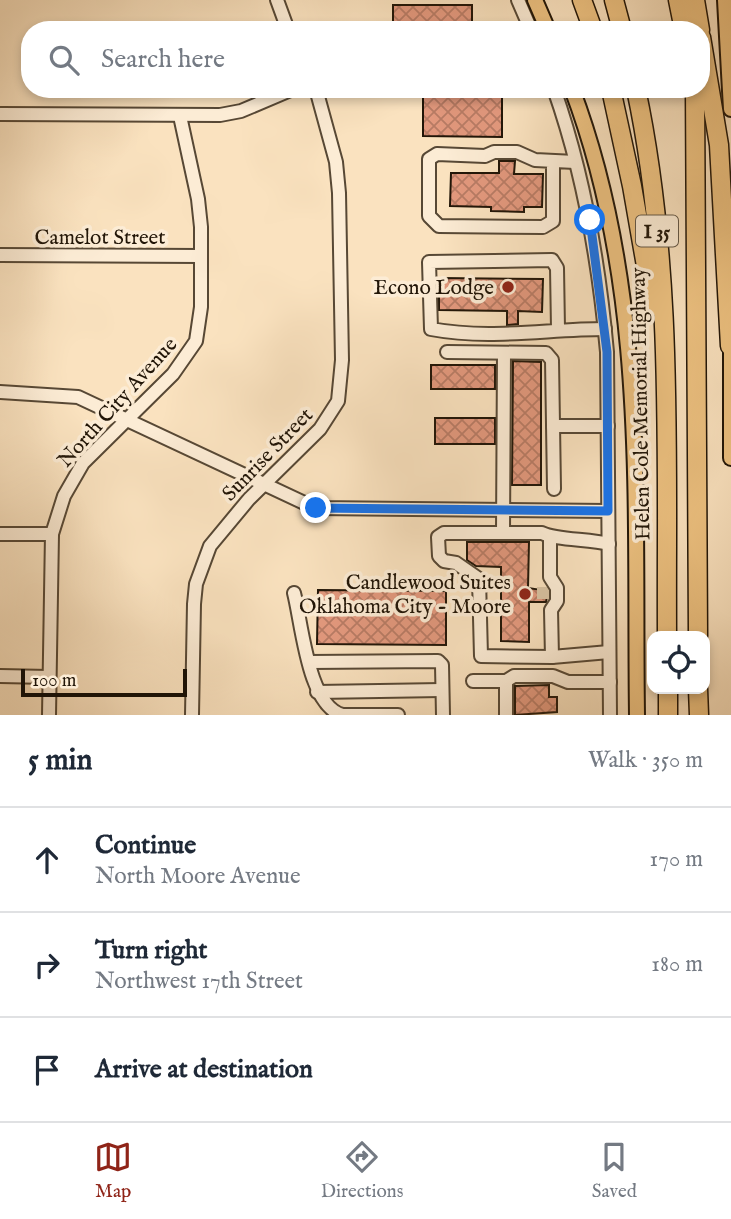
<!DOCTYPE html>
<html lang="en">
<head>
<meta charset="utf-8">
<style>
  body { margin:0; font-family:"IM FELL English",serif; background:#f2f2f3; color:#1f2937 }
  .controls { position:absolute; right:21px; bottom:21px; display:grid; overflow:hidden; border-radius:14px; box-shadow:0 4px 10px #0003 }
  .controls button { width:63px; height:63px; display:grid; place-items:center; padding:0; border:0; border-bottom:2px solid #e0e1e3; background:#fff; color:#1f2937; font:35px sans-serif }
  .scale { position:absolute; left:21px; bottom:18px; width:166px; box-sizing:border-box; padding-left:7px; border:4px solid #211507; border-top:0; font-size:19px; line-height:24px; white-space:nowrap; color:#211507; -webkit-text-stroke:5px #fcecd5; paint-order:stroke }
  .stop { position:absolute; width:21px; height:21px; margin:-16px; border:5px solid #1a73e8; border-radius:50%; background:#fff }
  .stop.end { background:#1a73e8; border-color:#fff; box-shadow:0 2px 7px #0008 }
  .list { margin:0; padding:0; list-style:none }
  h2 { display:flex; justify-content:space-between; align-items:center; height:91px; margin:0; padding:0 28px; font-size:30px }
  h2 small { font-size:23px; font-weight:400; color:#747a83 }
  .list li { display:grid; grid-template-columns:46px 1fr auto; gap:21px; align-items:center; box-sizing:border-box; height:105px; padding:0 28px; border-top:2px solid #e0e1e3 }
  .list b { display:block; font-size:26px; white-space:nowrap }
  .list p { margin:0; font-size:23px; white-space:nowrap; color:#747a83 }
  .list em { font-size:23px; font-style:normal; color:#747a83 }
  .icon { flex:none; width:38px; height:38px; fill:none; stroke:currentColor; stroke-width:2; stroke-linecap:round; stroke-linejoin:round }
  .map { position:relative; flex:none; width:731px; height:715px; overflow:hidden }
  .search { position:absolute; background:#fff; box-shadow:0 4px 10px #0003; left:21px; right:21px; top:21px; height:77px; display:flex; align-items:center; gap:18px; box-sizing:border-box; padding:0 24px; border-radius:28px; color:#747a83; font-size:26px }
  .sheet { height:406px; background:#fff }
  nav { display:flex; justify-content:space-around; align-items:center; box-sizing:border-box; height:98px; border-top:2px solid #e0e1e3; background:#fff; font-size:19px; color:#747a83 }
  nav a { display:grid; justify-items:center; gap:4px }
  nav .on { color:#8f2418 }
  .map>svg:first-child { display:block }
</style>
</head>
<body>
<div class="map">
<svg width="731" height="715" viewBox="0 0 731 715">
  <defs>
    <pattern id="building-cross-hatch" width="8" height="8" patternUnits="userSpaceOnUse" patternTransform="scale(1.75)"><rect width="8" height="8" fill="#e2987d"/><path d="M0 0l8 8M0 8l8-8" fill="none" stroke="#b77b64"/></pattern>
  </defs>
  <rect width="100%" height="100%" fill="#fae2bf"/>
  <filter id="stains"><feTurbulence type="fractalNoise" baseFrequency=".00286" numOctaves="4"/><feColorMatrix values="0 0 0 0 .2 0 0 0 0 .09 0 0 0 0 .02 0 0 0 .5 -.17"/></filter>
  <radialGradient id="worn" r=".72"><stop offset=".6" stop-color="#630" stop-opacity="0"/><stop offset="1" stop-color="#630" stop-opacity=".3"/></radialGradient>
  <g fill="url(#building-cross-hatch)" stroke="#211507" stroke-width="2">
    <rect x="393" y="5" width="79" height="25"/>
    <polygon points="423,91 502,91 502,137 423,136"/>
    <polygon points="499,161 515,161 514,174 543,174 542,207 524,207 524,212 491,211 491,207 450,206 451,173 499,173"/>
    <polygon points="439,278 543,279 542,312 518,311 518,324 507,325 507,311 439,310"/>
    <polygon points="513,361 541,362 541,485 512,485"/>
    <rect x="431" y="365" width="64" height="24"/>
    <rect x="435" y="418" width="60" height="26"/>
    <polygon points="467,542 529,542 528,588 548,591 546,602 529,602 529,642 501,641 501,567 476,566 467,560"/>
    <polygon points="318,590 446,591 446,645 317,644"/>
    <polygon points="549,685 549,697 557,697 557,712 515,715 515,686"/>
  </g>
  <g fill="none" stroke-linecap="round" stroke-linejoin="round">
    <polyline stroke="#d9c3a3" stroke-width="12" stroke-dasharray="12 6" stroke-linecap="butt" points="543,587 543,603"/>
    <g stroke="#574835" stroke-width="16">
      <g id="minor">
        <polyline points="277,0 288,30"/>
        <polyline points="518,0 531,30"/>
        <path d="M 554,89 C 584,174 599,263 607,352 L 610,715"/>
        <polyline points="0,114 220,115 241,111 293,89"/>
        <polyline points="553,161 553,221 543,227 439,226 429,216 429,159 437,154 485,156 494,152 517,152 535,160 575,162"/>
        <polyline points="0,255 201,256"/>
        <path d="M 558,329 L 557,268 L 552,260 L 429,262 L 431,329 C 489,340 547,329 605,329"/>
        <polyline points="447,352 546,353 552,360 554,489"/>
        <polyline points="0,392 78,397 315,508 608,511"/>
        <polyline points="553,426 608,426"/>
        <polyline points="503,533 504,353"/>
        <polyline points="0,534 52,534"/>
        <polyline points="550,537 550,577 557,588 557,601 551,610 552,657"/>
        <path d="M 609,544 C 590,539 555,540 542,533 L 444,533 L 438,537 L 439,556 L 444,561 L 456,563 L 479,579 L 481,656 L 552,657 L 609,652"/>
        <path d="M 294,593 C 302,624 308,707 343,715 C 359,715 381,715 398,715"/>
        <polyline points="309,662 438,661 442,665 443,715"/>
        <polyline points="0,676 49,677"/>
        <polyline points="473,681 506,681 514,676 553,676 568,682 610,682"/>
        <polyline points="506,681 506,715"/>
        <polyline points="317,692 442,690"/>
        <polyline points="49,715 52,534 64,496 83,463 173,374 196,341 201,307 201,227 198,199 180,116"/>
        <polyline points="192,715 194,604 196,584 210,546 249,499 320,429 338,401 342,360 339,193 336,162 316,89"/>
      </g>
    </g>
    <g stroke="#211507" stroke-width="18">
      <g id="major">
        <polyline points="535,0 548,30"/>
        <polyline points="725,0 731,109"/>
        <path d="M 572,89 C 648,290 634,504 637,715"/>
        <polyline points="731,343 731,458"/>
      </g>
    </g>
    <g stroke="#211507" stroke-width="21">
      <g id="highway">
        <polyline points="582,0 593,30"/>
        <polyline points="614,0 622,30"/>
        <polyline points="678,0 684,30"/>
        <polyline points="695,0 700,30"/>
        <polyline points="701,37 719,145 730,346"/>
        <polyline points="611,89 632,186 653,306"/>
        <path d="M 636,89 C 674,268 666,454 667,636"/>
        <polyline points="695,89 698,636"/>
        <polyline points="668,689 668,715"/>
        <polyline points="698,689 699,715"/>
      </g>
    </g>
    <use href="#minor" stroke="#fcecd5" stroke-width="12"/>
    <use href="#major" stroke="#edc180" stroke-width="14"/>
    <use href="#highway" stroke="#edc180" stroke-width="18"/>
  </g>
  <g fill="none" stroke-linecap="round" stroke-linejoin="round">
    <polyline stroke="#1a73e8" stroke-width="9" points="316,508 608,511 607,352 590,220"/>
  </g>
  <g fill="#8f2418" stroke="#fcecd5" stroke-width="2.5">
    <circle cx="508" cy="287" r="7"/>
    <circle cx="525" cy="594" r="7"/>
  </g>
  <g text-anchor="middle" stroke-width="7" stroke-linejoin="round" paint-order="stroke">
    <rect fill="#fcecd5" stroke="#635645" stroke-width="2" x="636" y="215.5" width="42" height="31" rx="5"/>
    <g font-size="19" font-weight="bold" fill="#211507">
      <text x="657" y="238">I 35</text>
    </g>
    <g font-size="21" fill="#211507" stroke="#fcecd5">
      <text x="100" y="244">Camelot Street</text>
      <text transform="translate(117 402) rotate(-48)" y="7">North City Avenue</text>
      <text transform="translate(640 404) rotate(-91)" y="7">Helen Cole Memorial Highway</text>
      <text transform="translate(267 454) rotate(-46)" y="7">Sunrise Street</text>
    </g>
    <g font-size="21" fill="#211507" stroke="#fcecd5" text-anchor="end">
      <text x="494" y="294">Econo Lodge</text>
      <text x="511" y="589">Candlewood Suites<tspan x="511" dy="24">Oklahoma City - Moore</tspan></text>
    </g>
  </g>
  <rect width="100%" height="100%" filter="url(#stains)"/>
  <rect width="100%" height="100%" fill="url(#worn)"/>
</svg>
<div class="controls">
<button><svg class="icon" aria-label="locate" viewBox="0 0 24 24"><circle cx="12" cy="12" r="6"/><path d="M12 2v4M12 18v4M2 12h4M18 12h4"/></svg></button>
</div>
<div class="scale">100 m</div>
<div class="stop" style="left:590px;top:220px"></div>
<div class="stop end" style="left:316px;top:508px"></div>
<div class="search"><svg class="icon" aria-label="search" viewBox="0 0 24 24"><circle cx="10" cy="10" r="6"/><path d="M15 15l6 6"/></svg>Search here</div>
</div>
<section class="sheet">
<h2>5 min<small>Walk · 350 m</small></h2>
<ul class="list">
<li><svg class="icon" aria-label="ahead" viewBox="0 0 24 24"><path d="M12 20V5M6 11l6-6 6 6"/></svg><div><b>Continue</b><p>North Moore Avenue</p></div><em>170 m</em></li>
<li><svg class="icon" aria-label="right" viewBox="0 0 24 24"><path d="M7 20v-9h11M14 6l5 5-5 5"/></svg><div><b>Turn right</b><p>Northwest 17th Street</p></div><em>180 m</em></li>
<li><svg class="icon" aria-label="arrive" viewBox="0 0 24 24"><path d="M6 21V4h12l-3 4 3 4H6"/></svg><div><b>Arrive at destination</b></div></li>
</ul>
</section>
<nav>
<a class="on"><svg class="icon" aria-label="map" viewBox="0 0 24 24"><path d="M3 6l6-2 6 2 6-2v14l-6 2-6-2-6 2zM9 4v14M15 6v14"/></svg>Map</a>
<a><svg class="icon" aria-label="directions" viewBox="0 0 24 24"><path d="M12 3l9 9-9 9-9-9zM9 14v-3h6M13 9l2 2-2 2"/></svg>Directions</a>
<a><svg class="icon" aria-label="saved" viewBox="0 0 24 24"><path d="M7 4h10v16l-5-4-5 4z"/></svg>Saved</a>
</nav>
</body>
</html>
